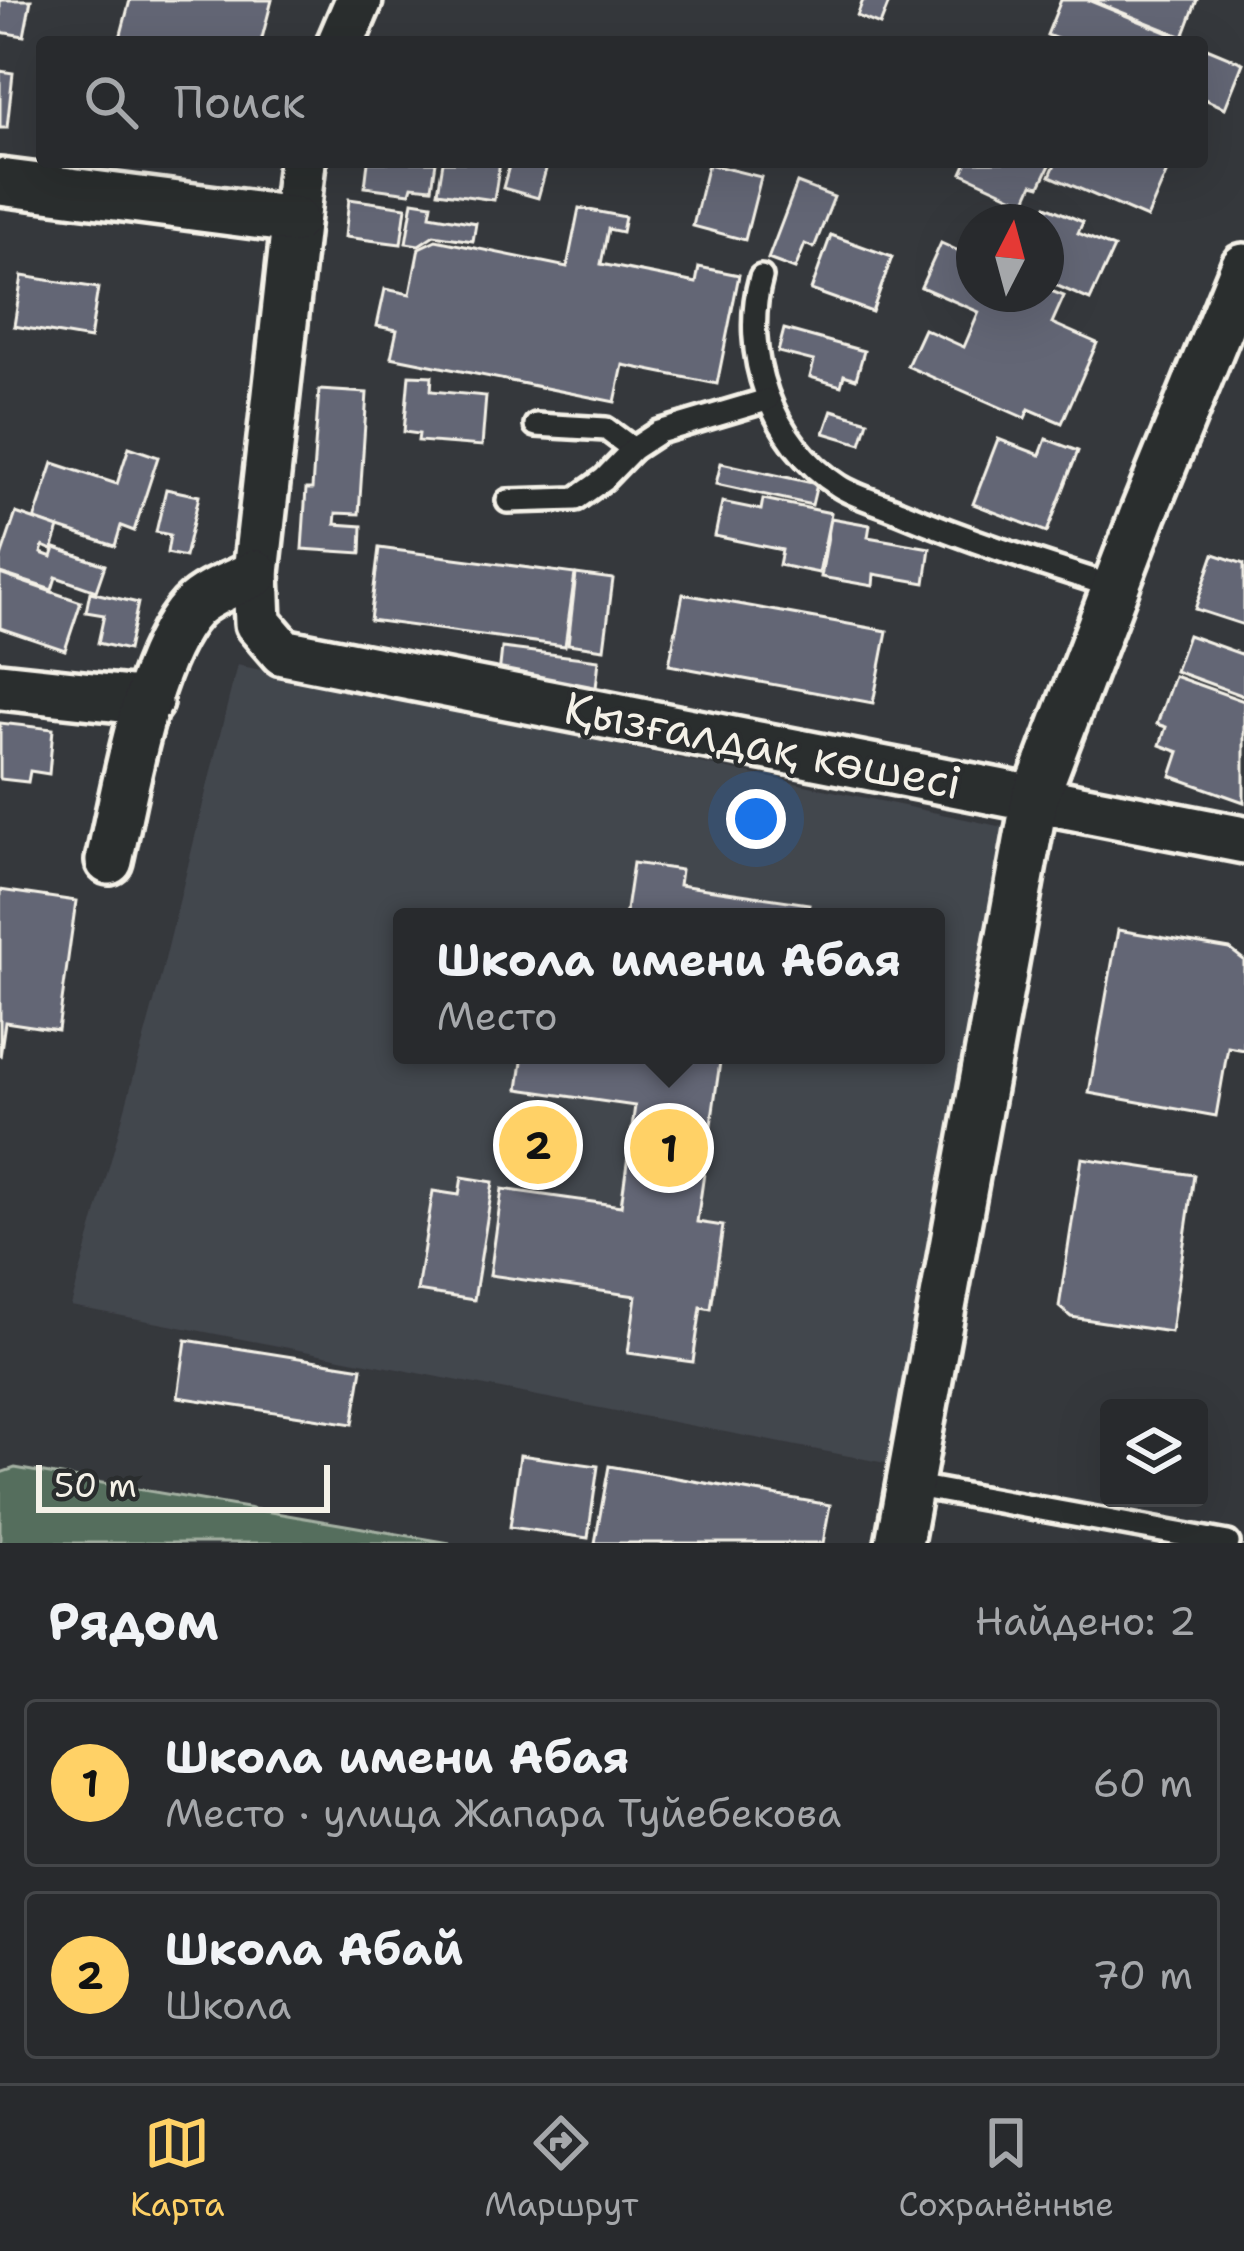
<!DOCTYPE html>
<html lang="ru">
<head>
<meta charset="utf-8">
<style>
  body { margin:0; font-family:"Shantell Sans",sans-serif; background:#303235; color:#f1f3f6 }
  .controls { position:absolute; right:36px; bottom:36px; display:grid; overflow:hidden; border-radius:12px; box-shadow:0 12px 48px #0002 }
  .controls button { width:108px; height:108px; display:grid; place-items:center; padding:0; border:0; border-bottom:3px solid #444649; background:#282a2d; color:#f1f3f6; font:60px sans-serif }
  .compass { position:absolute; left:956px; top:204px; width:108px; height:108px; border-radius:50%; background:#282a2d; box-shadow:0 12px 48px #0002; rotate:6deg }
  .scale { position:absolute; left:36px; bottom:30px; width:294px; box-sizing:border-box; padding-left:12px; border:6px solid #f4f1e8; border-top:0; font-size:33px; line-height:42px; white-space:nowrap; color:#f4f1e8; -webkit-text-stroke:9px #2a2d2e; paint-order:stroke }
  .you { position:absolute; left:756px; top:819px; width:42px; height:42px; margin:-30px; border:9px solid #fff; border-radius:50%; background:#1a73e8; box-shadow:0 0 0 18px #1a73e833 }
  .badge { display:grid; place-items:center; width:78px; height:78px; border-radius:50%; background:#ffd166; color:#111; font-size:39px; font-weight:700 }
  .pin { position:absolute; translate:-50% -50%; border:6px solid #fff; box-shadow:0 3px 12px #0006 }
  .popup { position:absolute; left:393px; top:908px; width:552px; height:156px; box-sizing:border-box; display:grid; place-content:center; border-radius:12px; background:#282a2d; filter:drop-shadow(0 3px 9px #0005); font-size:39px; white-space:nowrap; color:#a5a7aa }
  .popup b { font-size:45px; color:#f1f3f6 }
  .popup::after { content:''; position:absolute; left:50%; top:100%; margin-left:-24px; border:24px solid transparent; border-top-color:#282a2d }
  .list { margin:0; padding:0; list-style:none }
  h2 { display:flex; justify-content:space-between; align-items:center; height:156px; margin:0; padding:0 48px; font-size:51px }
  h2 small { font-size:39px; font-weight:400; color:#a5a7aa }
  .list li { display:grid; grid-template-columns:78px 1fr auto; gap:36px; align-items:center; box-sizing:border-box; height:168px; margin:0 24px 24px; padding:0 24px; border:3px solid #444649; border-radius:12px }
  .list b { display:block; font-size:45px; white-space:nowrap }
  .list p { margin:0; font-size:39px; white-space:nowrap; color:#a5a7aa }
  .list em { font-size:39px; font-style:normal; color:#a5a7aa }
  .icon { flex:none; width:66px; height:66px; fill:none; stroke:currentColor; stroke-width:2; stroke-linecap:round; stroke-linejoin:round }
  .map { position:relative; flex:none; width:1244px; height:1543px; overflow:hidden }
  .search { position:absolute; background:#282a2d; box-shadow:0 12px 48px #0002; left:36px; right:36px; top:36px; height:132px; display:flex; align-items:center; gap:30px; box-sizing:border-box; padding:0 42px; border-radius:12px; color:#a5a7aa; font-size:45px }
  .sheet { height:540px; background:#282a2d }
  nav { display:flex; justify-content:space-around; align-items:center; box-sizing:border-box; height:168px; border-top:3px solid #444649; background:#282a2d; font-size:33px; color:#a5a7aa }
  nav a { display:grid; justify-items:center; gap:6px }
  nav .on { color:#ffd166 }
  .map>svg:first-child { display:block }
</style>
</head>
<body>
<div class="map">
<svg width="1244" height="1543" viewBox="0 0 1244 1543">
  <rect width="100%" height="100%" fill="#35383c"/>
  <filter id="ink" filterUnits="userSpaceOnUse"><feTurbulence type="fractalNoise" baseFrequency=".00833" numOctaves="2"/><feDisplacementMap in="SourceGraphic" scale="24" xChannelSelector="R" yChannelSelector="G"/><feConvolveMatrix kernelMatrix="1 2 1 2 8 2 1 2 1" color-interpolation-filters="sRGB"/></filter>
  <g filter="url(#ink)">
    <path fill="#43464d" fill-rule="evenodd" d="M 237,665 L 1022,831 L 901,1466 L 71,1306 L 159,984 ZM 402,917 L 936,917 L 936,1055 L 402,1055 Z"/>
    <polygon fill="#546e5d" stroke="#a4b0a2" stroke-width="3" points="15,1468 450,1543 0,1543 0,1473"/>
    <g fill="#636675" stroke="#f4f1e8" stroke-width="3">
      <polygon points="0,0 31,0 24,36 0,32"/>
      <polygon points="130,0 272,0 261,42 119,42"/>
      <polygon points="863,0 890,0 880,25 857,16"/>
      <polygon points="1061,0 1088,0 1191,42 1065,42 1047,35"/>
      <polygon points="1091,0 1197,0 1183,37"/>
      <polygon points="1202,46 1243,63 1225,108 1202,98"/>
      <polygon points="0,71 13,73 7,128 0,128"/>
      <polygon points="368,162 436,162 432,188 412,186 410,193 365,187"/>
      <polygon points="443,162 500,162 494,200 438,192"/>
      <polygon points="510,162 548,162 538,198 503,188"/>
      <polygon points="967,162 1048,162 1051,163 1040,186 1033,184 1025,202 962,173"/>
      <polygon points="1056,162 1151,162 1168,169 1147,218 1050,176"/>
      <polygon points="708,164 761,177 745,240 693,226"/>
      <polygon points="797,183 834,197 814,248 805,244 795,269 768,259"/>
      <polygon points="349,199 406,207 401,244 345,237"/>
      <polygon points="413,201 432,204 430,215 476,223 473,241 434,235 419,245 406,243"/>
      <polygon points="1046,206 1083,222 1078,233 1114,248 1090,300 1046,281 1046,222 1032,222 1035,214 1041,216"/>
      <polygon points="579,208 625,217 622,232 608,229 601,264 696,283 699,267 739,275 717,384 623,365 615,402 391,357 397,330 377,326 385,289 410,294 419,248 436,240 567,267"/>
      <polygon points="831,235 892,257 872,312 811,290"/>
      <polygon points="941,243 974,258 974,294 1046,294 1046,289 1064,296 1052,323 1097,343 1062,423 1029,409 1025,418 907,366 924,329 964,347 979,312 921,287"/>
      <polygon points="22,276 98,288 90,339 14,326"/>
      <polygon points="784,329 864,351 856,379 844,375 841,386 810,377 814,361 778,352"/>
      <polygon points="409,375 432,376 431,391 486,396 482,446 418,441 419,434 404,432"/>
      <polygon points="319,390 367,393 359,514 336,513 335,524 362,526 361,553 302,549 306,489 312,489"/>
      <polygon points="832,410 868,421 861,444 824,433"/>
      <polygon points="998,439 1040,455 1046,439 1078,451 1047,532 973,504"/>
      <polygon points="129,447 158,457 134,531 121,526 115,546 34,520 53,463 117,484"/>
      <polygon points="721,463 817,484 812,505 716,484"/>
      <polygon points="166,489 199,496 185,557 167,553 170,535 156,532"/>
      <polygon points="763,499 831,513 819,573 779,565 782,550 715,536 722,502 761,510"/>
      <polygon points="16,513 59,528 52,550 43,546 41,553 52,557 55,548 105,565 96,591 56,577 52,590 0,573 0,560"/>
      <polygon points="831,518 870,525 868,537 930,548 925,583 874,574 873,586 821,577"/>
      <polygon points="379,548 575,574 565,646 370,620"/>
      <polygon points="1214,554 1244,564 1244,625 1195,609"/>
      <polygon points="0,574 81,602 65,650 0,628"/>
      <polygon points="576,574 613,579 604,649 568,644"/>
      <polygon points="90,592 138,603 128,650 98,643 104,615 86,612"/>
      <polygon points="683,594 887,631 873,703 669,665"/>
      <polygon points="1188,635 1244,655 1244,696 1175,671"/>
      <polygon points="502,648 599,660 595,697 498,684"/>
      <polygon points="1174,676 1244,701 1244,802 1171,776 1179,752 1160,745 1166,727 1157,724"/>
      <polygon points="0,723 53,729 49,774 30,771 28,782 0,779"/>
      <polygon points="633,863 681,870 679,885 809,904 807,917 625,917"/>
      <polygon points="0,890 76,901 58,1030 5,1022 0,1057"/>
      <polygon points="1118,930 1230,949 1244,960 1244,1050 1228,1047 1216,1116 1089,1093"/>
      <polygon points="523,1055 721,1055 697,1222 723,1226 711,1309 701,1307 693,1362 628,1353 636,1296 490,1275 502,1189 621,1206 635,1106 518,1089"/>
      <polygon points="1082,1158 1194,1175 1171,1332 1071,1317 1059,1307"/>
      <polygon points="462,1177 493,1182 474,1300 417,1291 433,1191 459,1195"/>
      <polygon points="186,1340 362,1368 353,1424 178,1397"/>
      <polygon points="520,1455 598,1466 588,1538 510,1527"/>
      <polygon points="609,1466 830,1505 823,1543 595,1543"/>
    </g>
    <g fill="none" stroke-linecap="round" stroke-linejoin="round">
      <g stroke="#f4f1e8" stroke-width="30">
        <g id="service">
          <path d="M 761,277 C 740,352 771,443 839,486 C 856,497 880,503 898,511 C 970,541 1042,564 1115,587"/>
          <polyline points="536,425 606,429 633,449"/>
          <polyline points="508,501 576,499 604,479 633,449 659,432 767,400"/>
          <polyline points="910,1485 1228,1543"/>
        </g>
      </g>
      <g stroke="#f4f1e8" stroke-width="54">
        <g id="minor">
          <polyline points="341,42 359,0"/>
          <polyline points="302,162 256,573 258,623 283,652 1244,840"/>
          <polyline points="0,182 294,220"/>
          <polyline points="0,686 149,702"/>
          <path d="M 109,861 C 125,792 145,659 192,608 C 207,592 237,583 256,573"/>
          <polyline points="899,1543 1035,798 1144,512 1244,267"/>
        </g>
      </g>
      <use href="#service" stroke="#2a2d2e" stroke-width="21"/>
      <use href="#minor" stroke="#2a2d2e" stroke-width="45"/>
    </g>
  </g>
  <g text-anchor="middle" stroke-width="9" stroke-linejoin="round" paint-order="stroke">
    <g font-size="45" fill="#f4f1e8" stroke="#2a2d2e">
      <text transform="translate(763 745) rotate(11)" y="16">Қызғалдақ көшесі</text>
    </g>
  </g>
</svg>
<div class="controls">
<button><svg class="icon" aria-label="layers" viewBox="0 0 24 24"><path d="M12 4l9 5-9 5-9-5zM3 14l9 5 9-5"/></svg></button>
</div>
<svg class="compass" viewBox="-18 -18 36 36"><path d="M0-13l5 13h-10z" fill="#e53935"/><path d="M0 13l5-13h-10z" fill="#a5a7aa"/></svg>
<div class="scale">50 m</div>
<div class="you"></div>
<div class="pin badge" style="left:669px;top:1148px">1</div>
<div class="popup"><b>Школа имени Абая</b>Место</div>
<div class="pin badge" style="left:538px;top:1145px">2</div>
<div class="search"><svg class="icon" aria-label="search" viewBox="0 0 24 24"><circle cx="10" cy="10" r="6"/><path d="M15 15l6 6"/></svg>Поиск</div>
</div>
<section class="sheet">
<h2>Рядом<small>Найдено: 2</small></h2>
<ul class="list">
<li><span class="badge">1</span><div><b>Школа имени Абая</b><p>Место · улица Жапара Туйебекова</p></div><em>60 m</em></li>
<li><span class="badge">2</span><div><b>Школа Абай</b><p>Школа</p></div><em>70 m</em></li>
</ul>
</section>
<nav>
<a class="on"><svg class="icon" aria-label="map" viewBox="0 0 24 24"><path d="M3 6l6-2 6 2 6-2v14l-6 2-6-2-6 2zM9 4v14M15 6v14"/></svg>Карта</a>
<a><svg class="icon" aria-label="directions" viewBox="0 0 24 24"><path d="M12 3l9 9-9 9-9-9zM9 14v-3h6M13 9l2 2-2 2"/></svg>Маршрут</a>
<a><svg class="icon" aria-label="saved" viewBox="0 0 24 24"><path d="M7 4h10v16l-5-4-5 4z"/></svg>Сохранённые</a>
</nav>
</body>
</html>
